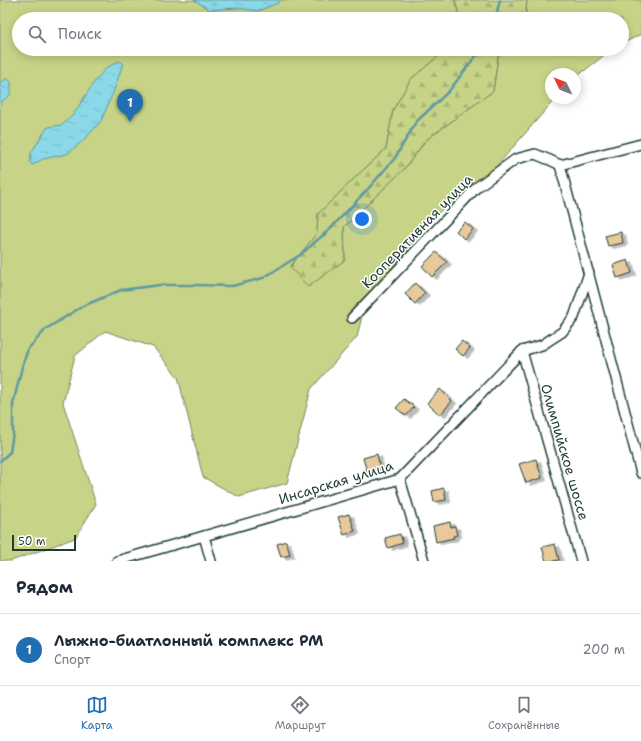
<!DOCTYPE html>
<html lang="ru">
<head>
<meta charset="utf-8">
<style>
  body { margin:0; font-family:"Shantell Sans",sans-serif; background:#f2f2f3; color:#1f2937 }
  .compass { position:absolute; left:545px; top:68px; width:36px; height:36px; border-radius:50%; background:#fff; box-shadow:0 2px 10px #0003; rotate:313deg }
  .scale { position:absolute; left:12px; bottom:10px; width:64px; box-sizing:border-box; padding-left:4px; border:2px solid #1f3d34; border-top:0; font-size:11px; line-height:14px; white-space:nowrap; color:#1f3d34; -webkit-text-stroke:3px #fff; paint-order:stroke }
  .you { position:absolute; left:362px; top:219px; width:14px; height:14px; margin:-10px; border:3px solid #fff; border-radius:50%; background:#1a73e8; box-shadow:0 0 0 6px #1a73e833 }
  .badge { display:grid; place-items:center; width:26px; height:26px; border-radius:50%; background:#1f6fb2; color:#fff; font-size:13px; font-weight:700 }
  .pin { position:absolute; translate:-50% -33px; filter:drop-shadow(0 1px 2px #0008) }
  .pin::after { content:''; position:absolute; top:21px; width:14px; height:12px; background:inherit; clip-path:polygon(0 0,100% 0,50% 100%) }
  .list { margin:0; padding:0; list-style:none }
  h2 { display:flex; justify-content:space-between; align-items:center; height:52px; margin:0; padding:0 16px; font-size:17px }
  h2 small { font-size:13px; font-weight:400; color:#747a83 }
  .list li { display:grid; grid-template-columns:26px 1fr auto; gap:12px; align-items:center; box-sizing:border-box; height:72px; padding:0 16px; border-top:1px solid #e0e1e3 }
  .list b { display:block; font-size:15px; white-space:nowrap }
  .list p { margin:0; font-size:13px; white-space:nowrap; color:#747a83 }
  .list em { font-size:13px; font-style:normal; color:#747a83 }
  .icon { flex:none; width:22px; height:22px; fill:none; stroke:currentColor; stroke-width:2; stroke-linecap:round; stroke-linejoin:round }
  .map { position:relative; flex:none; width:641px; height:561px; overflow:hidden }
  .search { position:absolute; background:#fff; box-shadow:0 2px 10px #0003; left:12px; right:12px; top:12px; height:44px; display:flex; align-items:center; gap:10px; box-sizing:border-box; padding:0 14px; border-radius:22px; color:#747a83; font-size:15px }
  .sheet { height:124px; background:#fff }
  nav { display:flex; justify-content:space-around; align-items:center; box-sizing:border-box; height:56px; border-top:1px solid #e0e1e3; background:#fff; font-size:11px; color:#747a83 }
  nav a { display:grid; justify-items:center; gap:2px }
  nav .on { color:#1f6fb2 }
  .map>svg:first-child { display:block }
</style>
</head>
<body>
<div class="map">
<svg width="641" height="561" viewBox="0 0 641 561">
  <defs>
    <pattern id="forest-firs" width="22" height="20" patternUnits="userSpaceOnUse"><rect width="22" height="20" fill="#c7d387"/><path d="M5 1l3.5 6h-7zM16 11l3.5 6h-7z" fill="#aab675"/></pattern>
    <pattern id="water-ripples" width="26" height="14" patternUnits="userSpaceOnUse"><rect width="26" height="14" fill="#8ad8e8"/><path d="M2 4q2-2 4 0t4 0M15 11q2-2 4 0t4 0" fill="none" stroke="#77bac8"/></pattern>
    <filter id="shadow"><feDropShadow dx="4.5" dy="2.5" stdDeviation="0" flood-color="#0004"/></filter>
  </defs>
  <rect width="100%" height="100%" fill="#fff"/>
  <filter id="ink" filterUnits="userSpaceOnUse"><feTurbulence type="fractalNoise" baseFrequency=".025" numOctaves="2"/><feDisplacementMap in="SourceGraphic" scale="8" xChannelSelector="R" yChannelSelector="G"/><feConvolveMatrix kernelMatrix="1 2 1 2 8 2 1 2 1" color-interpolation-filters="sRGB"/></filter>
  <g filter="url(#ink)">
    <g fill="#c7d387" stroke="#73885e">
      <polygon points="0,0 455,0 460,19 19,19 19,49 447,49 411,79 393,110 386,149 361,172 318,214 317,233 290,267 345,260 344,227 405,168 426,140 493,91 498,57 504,49 612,49 575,78 575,74 551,74 551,98 556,98 494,169 430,219 363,312 357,337 311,389 287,483 239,497 203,477 178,377 153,347 105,331 75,356 63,403 96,504 75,538 11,561 0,561"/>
      <polygon points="527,0 641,0 641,34 622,44 622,19 525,19"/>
    </g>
    <g fill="url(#forest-firs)" stroke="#73885e">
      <polygon points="455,0 527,0 525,19 460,19"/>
      <polygon points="447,49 504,49 498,57 493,91 426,140 405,168 344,227 345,260 308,287 290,267 317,233 318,214 361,172 386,149 393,110 411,79"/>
    </g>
    <g fill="url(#water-ripples)" stroke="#5f9aa0">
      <polygon points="194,0 280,0 278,3 258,11 237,8 210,10"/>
      <polygon points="119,61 123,63 115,88 101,121 84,140 67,154 43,159 32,165 30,162 31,153 47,128 49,127 62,125 73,115 95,81 106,68"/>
      <polygon points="7,78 11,82 11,94 0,103 0,83"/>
    </g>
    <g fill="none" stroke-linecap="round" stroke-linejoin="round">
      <g stroke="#5f9aa0" stroke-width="2.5">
        <polyline points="495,19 500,0"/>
        <polyline points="0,461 10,452 13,433 13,404 22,367 28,349 46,329 83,306 121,290 160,285 197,285 232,286 263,278 300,255 329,230 367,190 395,158 416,122 449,91 481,49"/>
      </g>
    </g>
    <g fill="#e8c99b" stroke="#1f3d34" filter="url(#shadow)">
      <polygon points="465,222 473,229 464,239 456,231"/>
      <polygon points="621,232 623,243 608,246 605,236"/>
      <polygon points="436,252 447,262 432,277 422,266"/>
      <polygon points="628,260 632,273 617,278 613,265"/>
      <polygon points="415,283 425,293 415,304 405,294"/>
      <polygon points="462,341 470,348 463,356 455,349"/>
      <polygon points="440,389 452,401 440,415 427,403"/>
      <polygon points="404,399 414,407 406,416 396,408"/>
      <polygon points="377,454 380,469 367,472 363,458"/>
      <polygon points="536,459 542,478 526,483 519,464"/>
      <polygon points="444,488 446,500 434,502 432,491"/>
      <polygon points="349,514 355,531 344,535 338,517"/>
      <polygon points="450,522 451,527 455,526 457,535 453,536 454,538 436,542 433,526"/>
      <polygon points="400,534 403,543 388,548 385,538"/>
      <polygon points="286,541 290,555 281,557 277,544"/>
      <polygon points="555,544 559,560 553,561 546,561 542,547"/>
    </g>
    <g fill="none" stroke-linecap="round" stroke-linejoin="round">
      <g stroke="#1f3d34" stroke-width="12">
        <g id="street">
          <polyline points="560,165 641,473"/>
          <polyline points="352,318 477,187 516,159 535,154 552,161 560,165 641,144"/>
          <polyline points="522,351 581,561"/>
          <polyline points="522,351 542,345 562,332 574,317 589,273"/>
          <polyline points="400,479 424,561"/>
          <polyline points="117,561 204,536"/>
          <polyline points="211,561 204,536 400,479 522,351"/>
        </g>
      </g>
      <use href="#street" stroke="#fff" stroke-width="9"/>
    </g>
  </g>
  <g text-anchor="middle" stroke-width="3" stroke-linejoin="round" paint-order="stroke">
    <g font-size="14" fill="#1f3d34" stroke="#fff">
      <text transform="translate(417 231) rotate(-46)" y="5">Кооперативная улица</text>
      <text transform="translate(565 452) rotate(74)" y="5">Олимпийское шоссе</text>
      <text transform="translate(336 482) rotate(-17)" y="5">Инсарская улица</text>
    </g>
  </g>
</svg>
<svg class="compass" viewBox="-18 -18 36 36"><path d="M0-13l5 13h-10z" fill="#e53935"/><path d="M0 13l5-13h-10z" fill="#747a83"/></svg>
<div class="scale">50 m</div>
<div class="you"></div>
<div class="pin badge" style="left:130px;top:122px">1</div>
<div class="search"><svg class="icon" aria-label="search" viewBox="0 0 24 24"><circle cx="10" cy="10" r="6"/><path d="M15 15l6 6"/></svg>Поиск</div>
</div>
<section class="sheet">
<h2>Рядом<small></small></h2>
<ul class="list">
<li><span class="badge">1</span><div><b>Лыжно-биатлонный комплекс РМ</b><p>Спорт</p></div><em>200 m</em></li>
</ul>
</section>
<nav>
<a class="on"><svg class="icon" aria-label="map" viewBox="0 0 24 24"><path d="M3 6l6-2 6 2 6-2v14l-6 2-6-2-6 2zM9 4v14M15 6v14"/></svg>Карта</a>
<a><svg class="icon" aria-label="directions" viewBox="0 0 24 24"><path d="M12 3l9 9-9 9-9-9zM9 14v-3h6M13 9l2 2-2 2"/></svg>Маршрут</a>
<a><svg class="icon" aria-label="saved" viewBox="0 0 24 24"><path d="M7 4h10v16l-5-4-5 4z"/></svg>Сохранённые</a>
</nav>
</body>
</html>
